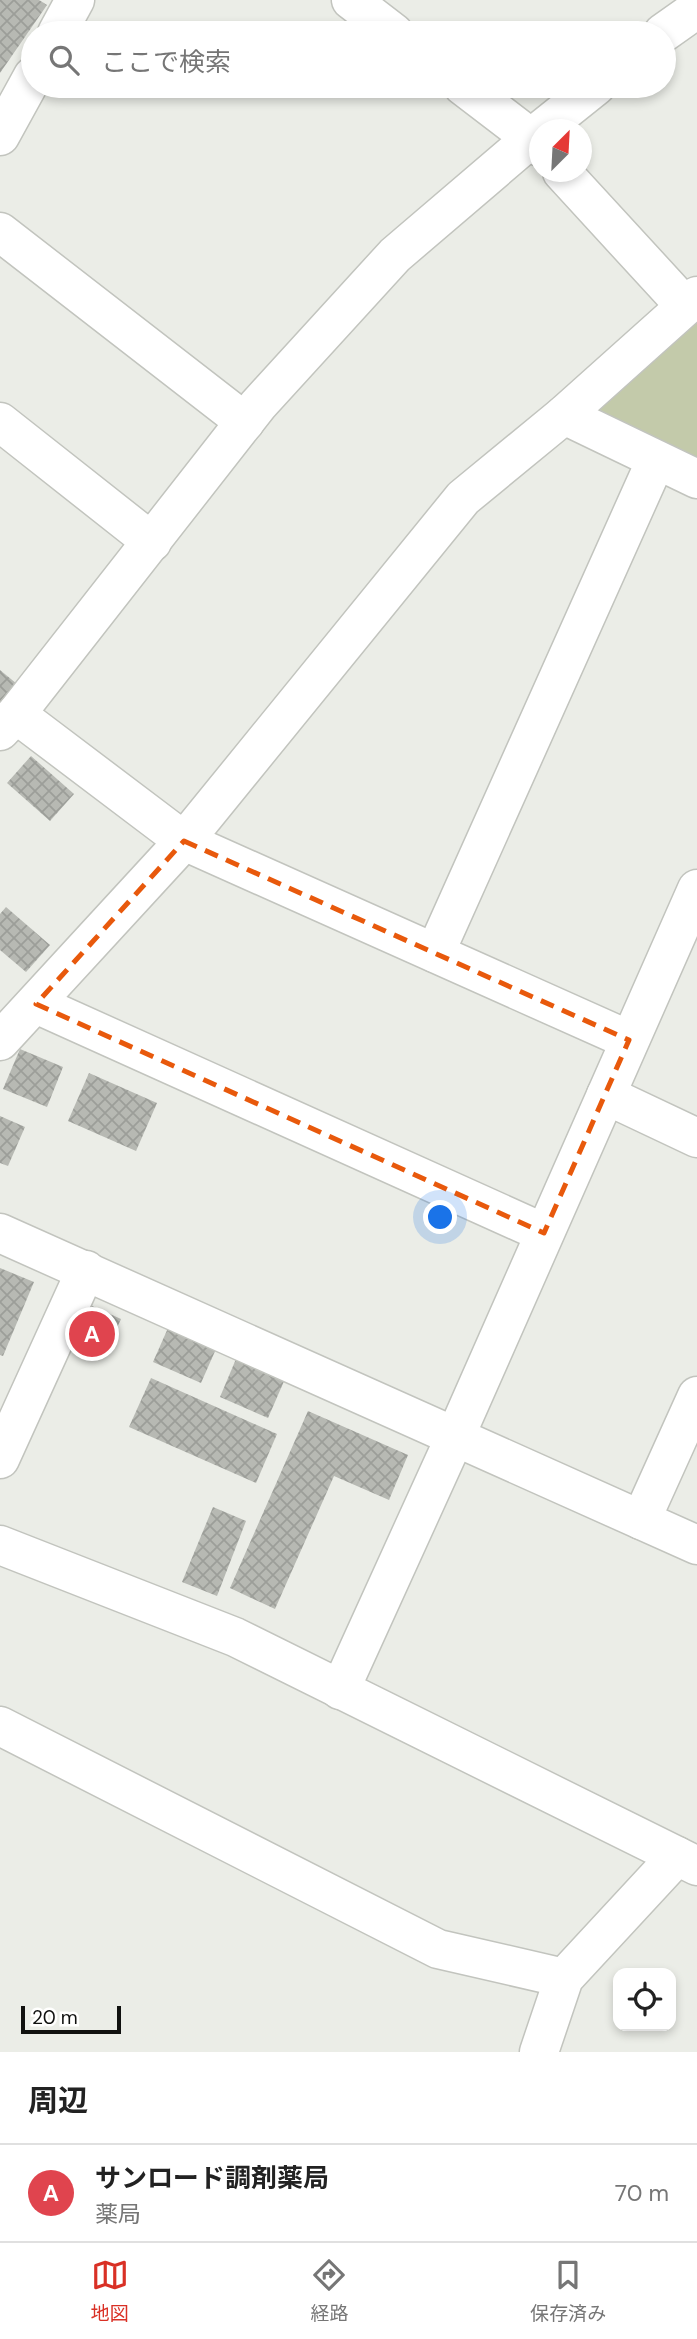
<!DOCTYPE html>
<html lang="ja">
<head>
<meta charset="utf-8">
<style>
  body { margin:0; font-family:"DM Sans","Noto Sans JP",sans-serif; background:#f2f2f2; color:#222 }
  .controls { position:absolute; right:21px; bottom:21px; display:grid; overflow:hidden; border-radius:14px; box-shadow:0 4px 10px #0003 }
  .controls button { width:63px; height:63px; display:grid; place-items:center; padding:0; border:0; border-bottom:2px solid #e0e0e0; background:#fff; color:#222; font:35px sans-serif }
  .compass { position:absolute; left:529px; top:119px; width:63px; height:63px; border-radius:50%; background:#fff; box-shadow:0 4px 10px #0003; rotate:24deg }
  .scale { position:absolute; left:21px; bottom:18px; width:100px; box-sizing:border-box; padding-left:7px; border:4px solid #10110f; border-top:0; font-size:19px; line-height:24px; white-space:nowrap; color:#10110f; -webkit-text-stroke:5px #fffffe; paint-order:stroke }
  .you { position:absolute; left:441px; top:1218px; width:24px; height:24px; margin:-18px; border:5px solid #fff; border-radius:50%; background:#1a73e8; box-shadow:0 0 0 10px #1a73e833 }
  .badge { display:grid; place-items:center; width:46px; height:46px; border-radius:50%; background:#d93025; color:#fff; font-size:23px; font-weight:700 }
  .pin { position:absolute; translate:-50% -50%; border:4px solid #fff; box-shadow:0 2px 7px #0006 }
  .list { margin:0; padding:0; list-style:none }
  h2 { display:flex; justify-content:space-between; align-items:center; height:91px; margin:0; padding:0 28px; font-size:30px }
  h2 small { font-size:23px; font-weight:400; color:#767676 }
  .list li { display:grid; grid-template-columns:46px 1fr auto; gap:21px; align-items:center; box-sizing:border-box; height:98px; padding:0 28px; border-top:2px solid #e0e0e0 }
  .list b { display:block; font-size:26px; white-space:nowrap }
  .list p { margin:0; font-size:23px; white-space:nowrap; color:#767676 }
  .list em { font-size:23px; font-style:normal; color:#767676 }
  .icon { flex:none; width:38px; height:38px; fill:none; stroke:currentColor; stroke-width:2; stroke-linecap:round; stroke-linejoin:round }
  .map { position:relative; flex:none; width:697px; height:2052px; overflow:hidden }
  .search { position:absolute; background:#fff; box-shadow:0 4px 10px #0003; left:21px; right:21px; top:21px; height:77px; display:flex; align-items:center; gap:18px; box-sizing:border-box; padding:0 24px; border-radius:38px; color:#767676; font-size:26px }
  .sheet { height:189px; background:#fff }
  nav { display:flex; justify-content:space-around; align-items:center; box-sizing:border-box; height:98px; border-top:2px solid #e0e0e0; background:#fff; font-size:19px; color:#767676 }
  nav a { display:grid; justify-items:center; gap:4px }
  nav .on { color:#d93025 }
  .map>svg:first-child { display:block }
</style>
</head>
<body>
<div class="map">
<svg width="697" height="2052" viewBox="0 0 697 2052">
  <defs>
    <pattern id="building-cross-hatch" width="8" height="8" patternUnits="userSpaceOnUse" patternTransform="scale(1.75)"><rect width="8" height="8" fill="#b7b9b3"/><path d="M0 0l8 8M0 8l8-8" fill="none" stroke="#9c9e99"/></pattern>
  </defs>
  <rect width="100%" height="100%" fill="#ebede7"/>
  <polygon fill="#c3caaa" points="697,296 697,479 564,415"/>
  <g fill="url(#building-cross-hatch)">
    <polygon points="0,0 39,0 47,5 0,73"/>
    <polygon points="0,670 17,684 0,704"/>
    <polygon points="31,756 74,794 50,821 7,783"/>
    <polygon points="6,907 50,945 26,972 0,950 0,914"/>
    <polygon points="20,1049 63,1067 47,1107 3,1089"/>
    <polygon points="89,1073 157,1103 136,1151 68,1121"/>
    <polygon points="0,1116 25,1127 8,1166 0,1163"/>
    <polygon points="0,1268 34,1282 3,1356 0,1355"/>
    <polygon points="83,1302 121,1319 104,1356 67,1339"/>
    <polygon points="168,1328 216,1349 201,1383 153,1362"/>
    <polygon points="236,1359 285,1379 268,1418 220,1397"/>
    <polygon points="151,1378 277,1434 256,1483 129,1427"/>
    <polygon points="308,1411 408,1455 389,1500 334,1476 275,1609 230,1588"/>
    <polygon points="213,1507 246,1521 217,1596 182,1582"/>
  </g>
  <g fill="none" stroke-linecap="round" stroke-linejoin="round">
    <g stroke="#c2c4be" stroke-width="41">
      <g id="minor">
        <polyline points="351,0 394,33"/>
        <polyline points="57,33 75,0"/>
        <polyline points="663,33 697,9"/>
        <polyline points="463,86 531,138 540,147"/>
        <polyline points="541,130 596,86"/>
        <polyline points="0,136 33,76"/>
        <polyline points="562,172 685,306"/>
        <polyline points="0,232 245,422"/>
        <polyline points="564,415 697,479"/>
        <polyline points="0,422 152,542"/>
        <polyline points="16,714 184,841 629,1040"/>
        <polyline points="0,731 16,714 258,405 395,255 540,131"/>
        <polyline points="435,953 656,460"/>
        <polyline points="36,1004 544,1233"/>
        <polyline points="0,1041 184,841 463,498 564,415 697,296"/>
        <polyline points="606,1095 697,1138"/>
        <polyline points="0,1233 697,1545"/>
        <polyline points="0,1459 86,1270"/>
        <polyline points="641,1520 697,1396"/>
        <polyline points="0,1545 235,1637 697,1866"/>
        <polyline points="340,1690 455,1437 697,889"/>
        <polyline points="0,1726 438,1949 564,1978"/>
        <polyline points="539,2052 564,1978 677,1856"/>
      </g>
    </g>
    <use href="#minor" stroke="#fff" stroke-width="38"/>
  </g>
  <path fill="none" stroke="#e8590c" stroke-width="5" stroke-dasharray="14 9" stroke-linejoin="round" d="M 184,841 L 629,1040 L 544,1233 L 36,1004 Z"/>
</svg>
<div class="controls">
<button><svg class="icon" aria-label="locate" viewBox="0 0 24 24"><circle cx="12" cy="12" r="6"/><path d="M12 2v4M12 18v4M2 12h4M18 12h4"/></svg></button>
</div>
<svg class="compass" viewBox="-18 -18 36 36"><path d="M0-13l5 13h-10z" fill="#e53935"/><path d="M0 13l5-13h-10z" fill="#767676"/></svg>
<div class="scale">20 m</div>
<div class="you"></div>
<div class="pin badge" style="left:92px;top:1334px;background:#e0444e">A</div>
<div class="search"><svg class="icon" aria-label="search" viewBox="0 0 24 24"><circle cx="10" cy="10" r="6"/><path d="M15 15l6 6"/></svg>ここで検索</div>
</div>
<section class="sheet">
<h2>周辺<small></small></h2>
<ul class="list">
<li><span class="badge" style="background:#e0444e">A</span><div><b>サンロード調剤薬局</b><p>薬局</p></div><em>70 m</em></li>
</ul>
</section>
<nav>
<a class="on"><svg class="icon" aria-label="map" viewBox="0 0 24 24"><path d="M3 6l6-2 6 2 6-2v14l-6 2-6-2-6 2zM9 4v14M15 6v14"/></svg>地図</a>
<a><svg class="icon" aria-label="directions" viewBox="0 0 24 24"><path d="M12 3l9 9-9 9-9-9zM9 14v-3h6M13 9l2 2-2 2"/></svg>経路</a>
<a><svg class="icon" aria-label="saved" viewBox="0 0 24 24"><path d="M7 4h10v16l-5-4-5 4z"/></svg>保存済み</a>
</nav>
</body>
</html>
